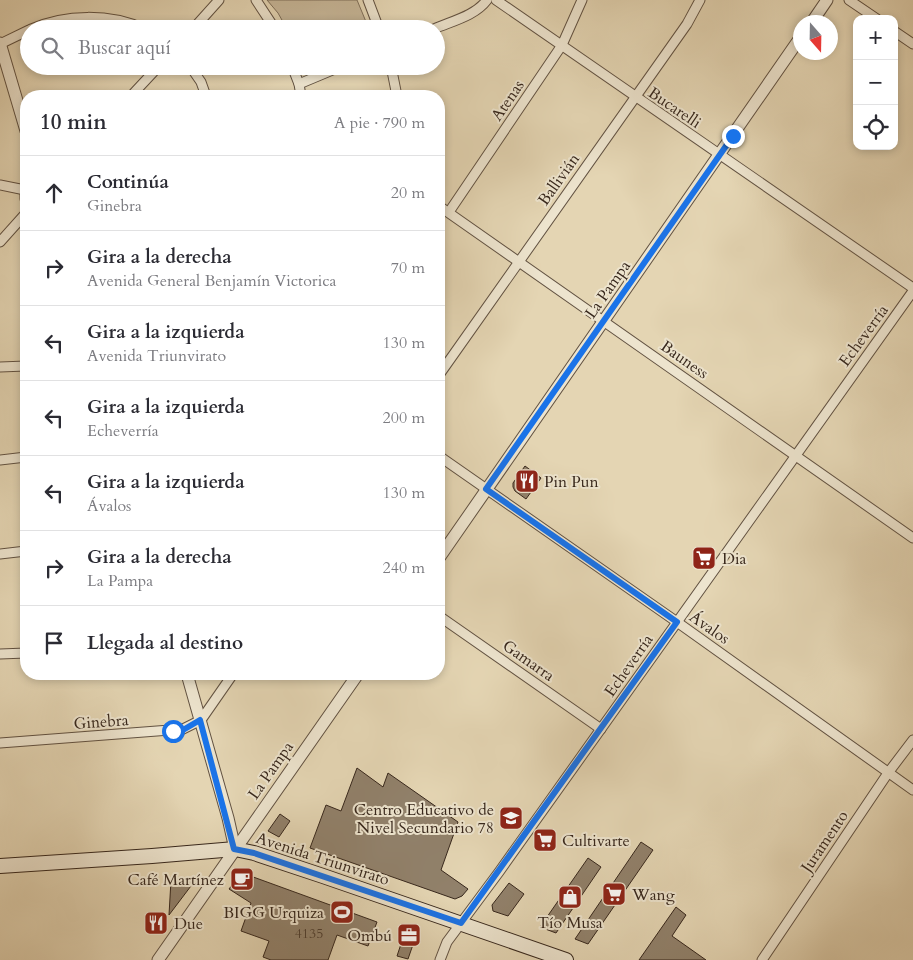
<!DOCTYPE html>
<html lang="es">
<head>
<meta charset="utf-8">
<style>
  body { margin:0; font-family:Cardo,serif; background:#f2f2f3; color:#2b2b33 }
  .controls { position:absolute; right:15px; top:15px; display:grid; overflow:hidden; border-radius:10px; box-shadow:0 2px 8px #0003 }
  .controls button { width:45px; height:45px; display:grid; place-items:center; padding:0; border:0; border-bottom:1px solid #e1e1e2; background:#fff; color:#2b2b33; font:25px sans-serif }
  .compass { position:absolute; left:793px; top:15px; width:45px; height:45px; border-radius:50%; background:#fff; box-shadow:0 2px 8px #0003; rotate:160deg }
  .stop { position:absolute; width:15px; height:15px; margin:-11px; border:4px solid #1a73e8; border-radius:50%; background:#fff }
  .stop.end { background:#1a73e8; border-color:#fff; box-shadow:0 1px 5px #0008 }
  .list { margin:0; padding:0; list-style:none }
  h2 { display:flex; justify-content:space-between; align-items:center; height:65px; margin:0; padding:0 20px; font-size:21px }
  h2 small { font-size:16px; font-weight:400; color:#7c7c81 }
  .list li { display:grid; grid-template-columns:32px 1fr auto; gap:15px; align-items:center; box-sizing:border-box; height:75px; padding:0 20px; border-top:1px solid #e1e1e2 }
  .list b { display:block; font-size:19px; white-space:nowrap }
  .list p { margin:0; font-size:16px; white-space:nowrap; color:#7c7c81 }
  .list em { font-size:16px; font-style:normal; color:#7c7c81 }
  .icon { flex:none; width:28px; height:28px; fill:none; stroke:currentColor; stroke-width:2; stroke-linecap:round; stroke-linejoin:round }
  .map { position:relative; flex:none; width:913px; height:960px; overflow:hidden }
  .search { position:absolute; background:#fff; box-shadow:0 2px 8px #0003; left:20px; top:20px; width:425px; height:55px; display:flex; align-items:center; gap:12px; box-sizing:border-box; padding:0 18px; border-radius:28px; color:#7c7c81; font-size:19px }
  .panel { position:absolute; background:#fff; box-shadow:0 2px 8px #0003; left:20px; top:90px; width:425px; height:590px; border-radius:20px }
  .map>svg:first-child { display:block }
</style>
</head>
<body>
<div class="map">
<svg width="913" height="960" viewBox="0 0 913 960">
  <rect width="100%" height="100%" fill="#e4d5b3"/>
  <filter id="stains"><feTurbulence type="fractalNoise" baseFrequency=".004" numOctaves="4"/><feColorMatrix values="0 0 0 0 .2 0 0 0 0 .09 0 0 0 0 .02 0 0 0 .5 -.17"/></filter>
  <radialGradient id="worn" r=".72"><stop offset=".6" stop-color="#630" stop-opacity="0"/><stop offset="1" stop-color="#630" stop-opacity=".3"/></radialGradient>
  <polygon fill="#c7b799" stroke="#7f6f5a" points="267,0 357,0 369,29 287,29 278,13"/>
  <g fill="#91816b" stroke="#37271c">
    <polygon points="525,466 541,478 526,499 515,491 513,487 513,483"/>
    <polygon points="357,768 383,787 388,773 458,822 441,870 468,889 462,896 455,899 310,848 326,805 341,811"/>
    <polygon points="280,814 290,821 279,837 268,831"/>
    <polygon points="641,842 653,850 588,944 575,939"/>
    <polygon points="588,858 601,867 556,933 540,927"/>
    <polygon points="245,874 377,922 368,946 337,935 328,960 271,960 263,957 269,941 241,931 251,903 229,889 238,877"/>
    <polygon points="197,878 169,915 171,880"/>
    <polygon points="509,883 524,894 508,916 493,911 492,905"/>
    <polygon points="676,907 686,915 672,936 706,960 639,960"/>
    <polygon points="405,932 416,936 408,959 397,956"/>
  </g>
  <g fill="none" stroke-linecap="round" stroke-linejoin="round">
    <g stroke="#625242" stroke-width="11">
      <g id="minor">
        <polyline points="256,0 275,29"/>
        <polyline points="368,0 379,29"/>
        <polyline points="496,0 913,288"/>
        <polyline points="849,0 877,19"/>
        <path d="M 31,29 C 65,14 110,13 144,29"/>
        <polyline points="193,29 219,0"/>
        <path d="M 434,29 C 452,21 475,16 487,0"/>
        <polyline points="894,31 913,44"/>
        <polyline points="0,44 29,30"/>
        <polyline points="190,66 201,82 206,96"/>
        <polyline points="292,66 299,84 301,96"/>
        <polyline points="391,66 397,96"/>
        <polyline points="299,84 342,66"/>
        <polyline points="131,96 159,66"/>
        <polyline points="0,185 25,190"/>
        <polyline points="439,206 913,538"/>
        <polyline points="449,212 562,45 582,0"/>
        <polyline points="0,242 26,213"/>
        <polyline points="0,367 26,366"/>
        <polyline points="439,375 687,24 700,0"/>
        <polyline points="439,456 677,622 913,790"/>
        <polyline points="0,460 26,457"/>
        <polyline points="0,554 26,551"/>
        <polyline points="439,616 601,729"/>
        <polyline points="0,654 26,653"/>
        <polyline points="0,743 183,729 201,720 233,674"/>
        <polyline points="440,960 447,942 499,872 913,291"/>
        <polyline points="762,960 888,773 913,740"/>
      </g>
    </g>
    <g stroke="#625242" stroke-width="13">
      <g id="tertiary">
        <polyline points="812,22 827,0"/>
        <polyline points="0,43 26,131"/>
        <polyline points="26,187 26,199"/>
        <polyline points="439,558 800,38"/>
        <polyline points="187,674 228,818 235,849"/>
        <polyline points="158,960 358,674"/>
      </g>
    </g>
    <g stroke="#37271c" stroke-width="16">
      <polyline id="secondary" points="0,866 152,856 235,849 254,853 323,876 566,960"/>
    </g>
    <use href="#minor" stroke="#ede4ce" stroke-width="9"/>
    <use href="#tertiary" stroke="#ede4ce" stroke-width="11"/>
    <use href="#secondary" stroke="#ede4ce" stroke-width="14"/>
  </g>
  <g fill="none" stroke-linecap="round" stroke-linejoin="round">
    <polyline stroke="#1a73e8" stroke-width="6" points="173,731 183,730 200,720 234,849 254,853 461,923 677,622 486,489 733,136"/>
  </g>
  <defs>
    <g id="restaurant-square" transform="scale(1.25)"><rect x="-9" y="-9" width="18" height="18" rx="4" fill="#8f2418" stroke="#ede4ce"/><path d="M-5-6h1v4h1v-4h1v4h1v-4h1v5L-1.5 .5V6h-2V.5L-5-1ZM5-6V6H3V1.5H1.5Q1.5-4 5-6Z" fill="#fff"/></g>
    <g id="supermarket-square" transform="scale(1.25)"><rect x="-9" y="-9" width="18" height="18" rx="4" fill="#8f2418" stroke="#ede4ce"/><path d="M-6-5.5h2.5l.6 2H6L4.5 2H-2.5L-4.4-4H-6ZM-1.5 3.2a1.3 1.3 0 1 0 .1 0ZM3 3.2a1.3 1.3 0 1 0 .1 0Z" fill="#fff"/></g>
    <g id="school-square" transform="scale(1.25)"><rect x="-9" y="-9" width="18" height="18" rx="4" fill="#8f2418" stroke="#ede4ce"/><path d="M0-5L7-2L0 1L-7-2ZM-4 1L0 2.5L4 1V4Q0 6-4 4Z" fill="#fff"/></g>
    <g id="cafe-square" transform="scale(1.25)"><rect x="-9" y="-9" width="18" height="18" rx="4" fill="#8f2418" stroke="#ede4ce"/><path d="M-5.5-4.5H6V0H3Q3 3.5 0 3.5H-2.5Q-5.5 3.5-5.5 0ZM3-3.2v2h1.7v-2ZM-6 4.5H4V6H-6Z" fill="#fff"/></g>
    <g id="shop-square" transform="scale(1.25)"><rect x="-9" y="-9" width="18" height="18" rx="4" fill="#8f2418" stroke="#ede4ce"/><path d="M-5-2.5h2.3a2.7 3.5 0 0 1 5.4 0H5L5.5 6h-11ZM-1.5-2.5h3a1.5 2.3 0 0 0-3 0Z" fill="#fff"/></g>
    <g id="stadium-square" transform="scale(1.25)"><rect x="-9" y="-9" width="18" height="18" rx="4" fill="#8f2418" stroke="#ede4ce"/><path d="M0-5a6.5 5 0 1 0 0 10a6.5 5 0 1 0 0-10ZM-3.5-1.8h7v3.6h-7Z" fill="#fff"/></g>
    <g id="office-square" transform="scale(1.25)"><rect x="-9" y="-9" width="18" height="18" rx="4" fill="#8f2418" stroke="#ede4ce"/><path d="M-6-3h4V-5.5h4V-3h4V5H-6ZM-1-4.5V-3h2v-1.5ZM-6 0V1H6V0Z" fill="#fff"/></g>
  </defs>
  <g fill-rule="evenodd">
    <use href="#restaurant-square" x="527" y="481"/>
    <use href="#supermarket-square" x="704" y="558"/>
    <use href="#school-square" x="511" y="818"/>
    <use href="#supermarket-square" x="545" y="840"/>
    <use href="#cafe-square" x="242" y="879"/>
    <use href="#supermarket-square" x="614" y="894"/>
    <use href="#shop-square" x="570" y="897"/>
    <use href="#stadium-square" x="342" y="912"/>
    <use href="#restaurant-square" x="156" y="923"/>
    <use href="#office-square" x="409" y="935"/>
  </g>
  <g text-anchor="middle" stroke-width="4" stroke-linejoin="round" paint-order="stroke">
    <g font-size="14" fill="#4e3e30">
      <text x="309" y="938">4135</text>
    </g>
    <g font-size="16" fill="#37271c" stroke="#ede4ce">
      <text transform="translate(507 100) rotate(-56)" y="6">Atenas</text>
      <text transform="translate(675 107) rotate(34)" y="6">Bucarelli</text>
      <text transform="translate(558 179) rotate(-55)" y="6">Ballivián</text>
      <text transform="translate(607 289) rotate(-55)" y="6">La Pampa</text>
      <text transform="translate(863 335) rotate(-54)" y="6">Echeverría</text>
      <text transform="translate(685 359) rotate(35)" y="6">Bauness</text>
      <text transform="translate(710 627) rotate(35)" y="6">Ávalos</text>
      <text transform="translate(529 660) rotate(35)" y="6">Gamarra</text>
      <text transform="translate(628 665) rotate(-55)" y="6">Echeverría</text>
      <text transform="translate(101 721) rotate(-4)" y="6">Ginebra</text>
      <text transform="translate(270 770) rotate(-55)" y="6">La Pampa</text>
      <text transform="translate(824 841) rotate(-56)" y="6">Juramento</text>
      <text transform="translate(323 858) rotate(18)" y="6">Avenida Triunvirato</text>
    </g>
    <g font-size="16" fill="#37271c" stroke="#ede4ce" text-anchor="start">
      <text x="544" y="487">Pin Pun</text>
      <text x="722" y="564">Dia</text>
      <text x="494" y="815" text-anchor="end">Centro Educativo de<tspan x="494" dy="18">Nivel Secundario 78</tspan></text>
      <text x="562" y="846">Cultivarte</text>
      <text x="224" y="885" text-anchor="end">Café Martínez</text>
      <text x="632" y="900">Wang</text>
      <text x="324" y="918" text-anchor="end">BIGG Urquiza</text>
      <text x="570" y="928" text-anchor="middle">Tío Musa</text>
      <text x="174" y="929">Due</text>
      <text x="392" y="941" text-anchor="end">Ombú</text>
    </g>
  </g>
  <rect width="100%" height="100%" filter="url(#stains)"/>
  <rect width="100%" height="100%" fill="url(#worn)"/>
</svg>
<div class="controls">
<button>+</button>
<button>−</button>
<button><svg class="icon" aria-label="locate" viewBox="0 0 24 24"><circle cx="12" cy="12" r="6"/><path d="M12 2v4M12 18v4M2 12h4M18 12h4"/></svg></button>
</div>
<svg class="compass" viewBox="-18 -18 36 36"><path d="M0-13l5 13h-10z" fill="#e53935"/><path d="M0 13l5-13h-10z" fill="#7c7c81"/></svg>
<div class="stop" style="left:173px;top:731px"></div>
<div class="stop end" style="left:733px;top:136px"></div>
<div class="search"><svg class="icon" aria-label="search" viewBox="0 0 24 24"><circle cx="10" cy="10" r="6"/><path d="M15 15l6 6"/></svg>Buscar aquí</div>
<section class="panel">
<h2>10 min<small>A pie · 790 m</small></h2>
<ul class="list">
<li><svg class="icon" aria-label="ahead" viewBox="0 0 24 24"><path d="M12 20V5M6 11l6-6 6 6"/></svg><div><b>Continúa</b><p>Ginebra</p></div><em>20 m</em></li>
<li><svg class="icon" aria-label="right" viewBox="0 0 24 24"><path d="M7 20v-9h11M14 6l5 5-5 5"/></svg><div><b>Gira a la derecha</b><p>Avenida General Benjamín Victorica</p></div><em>70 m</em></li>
<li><svg class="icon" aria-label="left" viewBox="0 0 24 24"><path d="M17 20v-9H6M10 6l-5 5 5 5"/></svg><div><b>Gira a la izquierda</b><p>Avenida Triunvirato</p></div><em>130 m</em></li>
<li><svg class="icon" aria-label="left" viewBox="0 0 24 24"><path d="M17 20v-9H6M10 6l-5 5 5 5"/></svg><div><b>Gira a la izquierda</b><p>Echeverría</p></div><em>200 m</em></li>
<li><svg class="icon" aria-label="left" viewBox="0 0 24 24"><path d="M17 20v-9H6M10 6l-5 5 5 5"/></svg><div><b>Gira a la izquierda</b><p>Ávalos</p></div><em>130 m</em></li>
<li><svg class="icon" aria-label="right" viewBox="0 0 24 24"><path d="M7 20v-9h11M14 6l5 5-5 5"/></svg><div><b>Gira a la derecha</b><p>La Pampa</p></div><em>240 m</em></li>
<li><svg class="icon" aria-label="arrive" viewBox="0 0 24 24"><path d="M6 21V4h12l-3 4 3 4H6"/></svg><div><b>Llegada al destino</b></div></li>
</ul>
</section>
</div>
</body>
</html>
